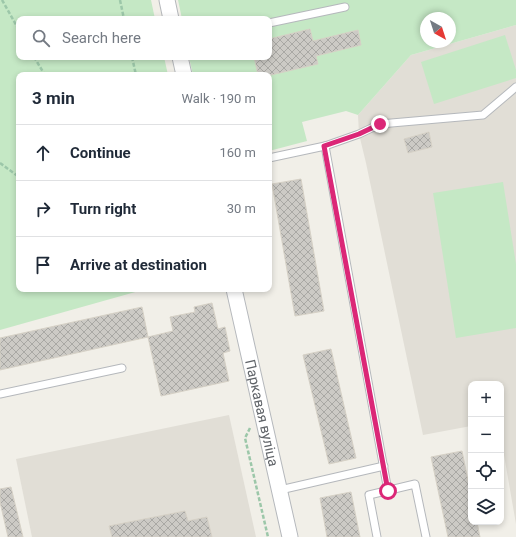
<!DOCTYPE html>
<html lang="en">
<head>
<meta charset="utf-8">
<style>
  body { margin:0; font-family:Roboto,sans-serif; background:#f2f2f3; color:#1f2937 }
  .controls { position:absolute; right:12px; bottom:12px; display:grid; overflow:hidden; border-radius:8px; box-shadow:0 2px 6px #0003 }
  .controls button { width:36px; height:36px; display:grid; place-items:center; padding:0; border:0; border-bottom:1px solid #e0e1e3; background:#fff; color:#1f2937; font:20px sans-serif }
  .compass { position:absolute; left:420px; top:12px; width:36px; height:36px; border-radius:50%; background:#fff; box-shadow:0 2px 6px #0003; rotate:141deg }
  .stop { position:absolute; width:12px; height:12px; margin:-9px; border:3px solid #db2777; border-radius:50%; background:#fff }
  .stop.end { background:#db2777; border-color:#fff; box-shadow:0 1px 4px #0008 }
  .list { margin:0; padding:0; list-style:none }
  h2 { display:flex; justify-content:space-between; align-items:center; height:52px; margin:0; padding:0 16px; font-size:17px }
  h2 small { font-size:13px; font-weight:400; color:#747a83 }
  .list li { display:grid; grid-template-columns:26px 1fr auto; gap:12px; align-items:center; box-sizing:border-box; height:56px; padding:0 16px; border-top:1px solid #e0e1e3 }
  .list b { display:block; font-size:15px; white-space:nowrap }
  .list em { font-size:13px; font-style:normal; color:#747a83 }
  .icon { flex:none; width:22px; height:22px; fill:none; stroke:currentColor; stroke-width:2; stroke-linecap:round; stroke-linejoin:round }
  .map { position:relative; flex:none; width:516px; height:537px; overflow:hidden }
  .search { position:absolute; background:#fff; box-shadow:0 2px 6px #0003; left:16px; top:16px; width:256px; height:44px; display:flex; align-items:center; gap:10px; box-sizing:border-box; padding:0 14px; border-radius:8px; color:#747a83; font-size:15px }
  .panel { position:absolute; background:#fff; box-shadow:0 2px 6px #0003; left:16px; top:72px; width:256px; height:220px; border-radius:8px }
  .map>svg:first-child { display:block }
</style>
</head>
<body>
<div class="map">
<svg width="516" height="537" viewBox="0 0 516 537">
  <defs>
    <pattern id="building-cross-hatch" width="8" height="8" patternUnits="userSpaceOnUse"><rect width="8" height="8" fill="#cccac5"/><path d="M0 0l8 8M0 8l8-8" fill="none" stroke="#a9a8a4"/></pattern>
  </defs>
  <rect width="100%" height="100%" fill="#f1efe8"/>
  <g fill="#e1ded6">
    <polygon points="516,25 516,524 501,438 501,384 471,384 471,426 423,435 366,163 359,134 358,115 411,55"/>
    <polygon points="229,415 256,537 32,537 16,459"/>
  </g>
  <g fill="#c5e8c5" fill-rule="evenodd">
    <polygon points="0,0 151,0 155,19 19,19 19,57 164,57 168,75 19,75 19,289 146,289 0,330"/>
    <path d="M 178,0 L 516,0 L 516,25 L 411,55 L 358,115 L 346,111 L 302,122 L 307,141 L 269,151 L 269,75 L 193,75 L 189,57 L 269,57 L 269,19 L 182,19 ZM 426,18 L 450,18 L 450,42 L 426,42 Z"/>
    <polygon points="505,35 516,70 516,78 434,104 421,62"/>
    <polygon points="503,182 516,264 516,328 456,338 433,193"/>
  </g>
  <g fill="url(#building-cross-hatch)" stroke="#d6d1c6">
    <polygon points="310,29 313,41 358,30 361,45 316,56 318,64 271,75 258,75 254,57 269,57 269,39"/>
    <polygon points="429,132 432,147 408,153 404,139"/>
    <polygon points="301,179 324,311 295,316 272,184"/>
    <polygon points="212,303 218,329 225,327 230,351 223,353 229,381 161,396 148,337 173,331 170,317 195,312 194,307"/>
    <polygon points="142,307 148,337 0,370 0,338"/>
    <polygon points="331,349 356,458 329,464 303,355"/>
    <polygon points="462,451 471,495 471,522 477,522 480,537 448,537 431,457"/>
    <polygon points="11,487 23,537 8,537 0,502 0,489"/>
    <polygon points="351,492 360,537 327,537 320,498"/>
    <polygon points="185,511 188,521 207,517 212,537 112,537 109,526"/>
  </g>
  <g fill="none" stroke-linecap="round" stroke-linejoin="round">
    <g stroke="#b5b8bc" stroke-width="9">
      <g id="service">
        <polyline points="269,23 345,7"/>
        <polyline points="325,146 388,491"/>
        <polyline points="269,158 325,146 359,134 380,124 483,115 516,87"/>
        <polyline points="0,394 122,368"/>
        <polyline points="280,490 384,466"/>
        <polyline points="377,537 369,495 415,484 426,537"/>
      </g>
    </g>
    <g stroke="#b5b8bc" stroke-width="17">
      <g id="minor">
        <polyline points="167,0 171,19"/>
        <polyline points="180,57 184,75"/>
        <path id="s1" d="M 234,289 L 290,537"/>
      </g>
    </g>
    <g stroke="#9cc7a9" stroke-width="2.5" stroke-dasharray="4 2" stroke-linecap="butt">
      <polyline points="2,0 19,30"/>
      <polyline points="120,0 124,19"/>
      <polyline points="34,57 45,75"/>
      <polyline points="132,57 136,75"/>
      <polyline points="0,163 19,177"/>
      <polyline points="250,428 245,438 268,537"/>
    </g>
    <use href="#service" stroke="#fff" stroke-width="7"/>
    <use href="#minor" stroke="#fff" stroke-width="15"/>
  </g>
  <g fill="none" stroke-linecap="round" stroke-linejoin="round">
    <polyline stroke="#db2777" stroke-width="5" points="380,124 359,134 324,146 388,491"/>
  </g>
  <g text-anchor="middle" stroke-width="3" stroke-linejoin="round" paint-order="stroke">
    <g font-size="14" fill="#5f6368" stroke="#fff">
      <text dy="5" stroke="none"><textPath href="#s1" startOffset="127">Паркавая вуліца</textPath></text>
    </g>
  </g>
</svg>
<div class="controls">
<button>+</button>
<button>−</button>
<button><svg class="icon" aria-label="locate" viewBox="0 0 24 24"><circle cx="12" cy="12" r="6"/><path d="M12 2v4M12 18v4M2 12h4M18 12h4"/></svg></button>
<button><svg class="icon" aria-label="layers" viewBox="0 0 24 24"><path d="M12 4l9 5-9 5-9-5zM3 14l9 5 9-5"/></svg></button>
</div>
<svg class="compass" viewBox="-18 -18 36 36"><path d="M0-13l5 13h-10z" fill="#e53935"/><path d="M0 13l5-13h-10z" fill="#747a83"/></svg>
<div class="stop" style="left:388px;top:491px"></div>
<div class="stop end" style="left:380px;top:124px"></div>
<div class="search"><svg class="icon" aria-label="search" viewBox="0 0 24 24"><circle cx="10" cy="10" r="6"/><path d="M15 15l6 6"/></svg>Search here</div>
<section class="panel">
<h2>3 min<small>Walk · 190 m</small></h2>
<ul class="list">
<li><svg class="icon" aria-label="ahead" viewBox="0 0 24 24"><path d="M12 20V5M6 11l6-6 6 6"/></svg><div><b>Continue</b></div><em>160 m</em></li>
<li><svg class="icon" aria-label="right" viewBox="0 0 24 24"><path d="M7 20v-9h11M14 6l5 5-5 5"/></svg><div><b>Turn right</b></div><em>30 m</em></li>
<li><svg class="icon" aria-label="arrive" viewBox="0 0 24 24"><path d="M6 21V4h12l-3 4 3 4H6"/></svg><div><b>Arrive at destination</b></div></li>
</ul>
</section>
</div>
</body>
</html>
